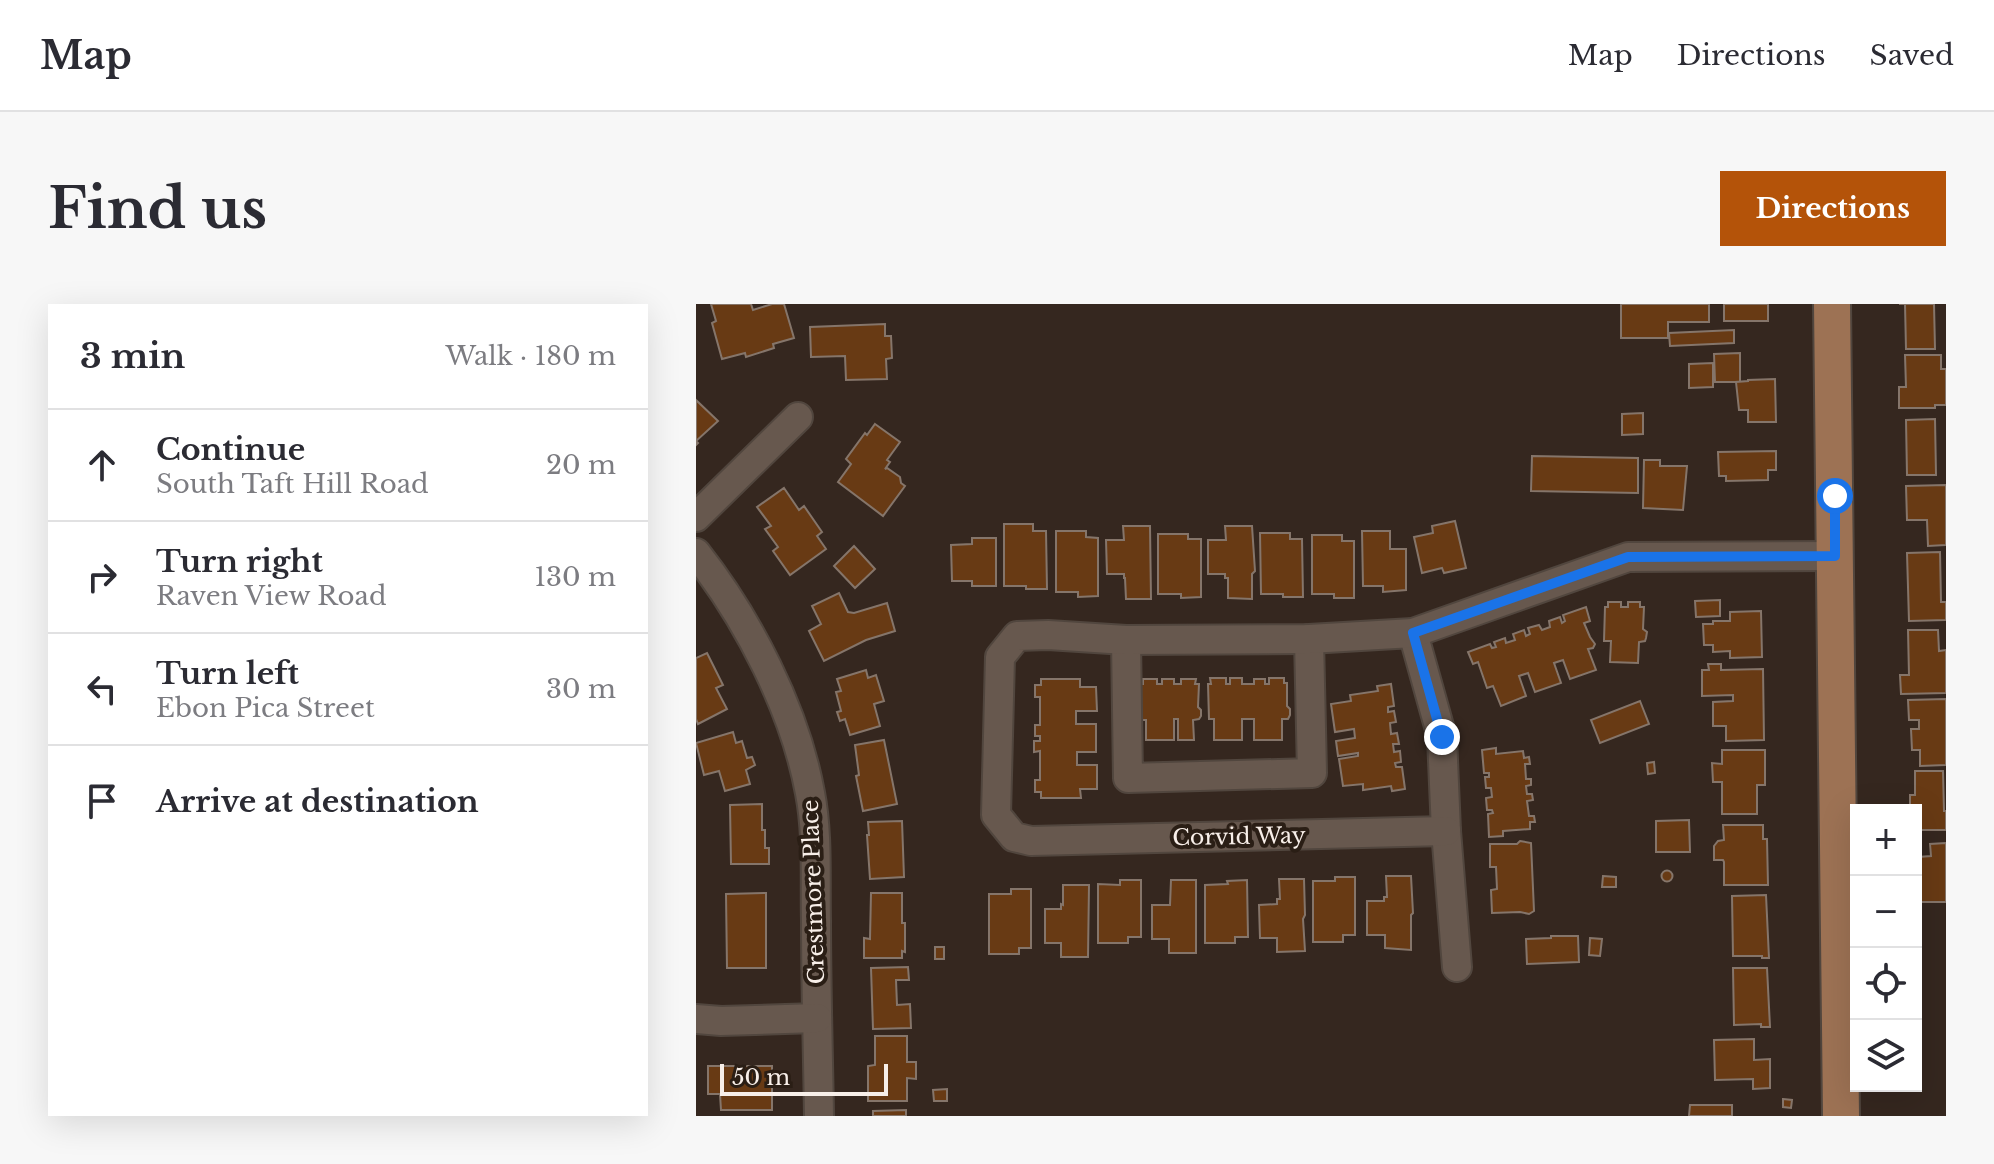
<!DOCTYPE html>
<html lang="en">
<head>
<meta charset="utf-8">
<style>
  body { margin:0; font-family:"Libre Baskerville",serif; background:#f7f7f7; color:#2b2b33 }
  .controls { position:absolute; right:24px; bottom:24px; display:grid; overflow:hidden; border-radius:0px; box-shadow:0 8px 32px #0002 }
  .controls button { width:72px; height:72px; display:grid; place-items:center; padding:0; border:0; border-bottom:2px solid #e1e1e2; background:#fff; color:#2b2b33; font:40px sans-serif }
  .scale { position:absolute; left:24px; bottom:20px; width:168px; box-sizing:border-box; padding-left:8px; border:4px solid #f8efe9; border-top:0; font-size:22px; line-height:28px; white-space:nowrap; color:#f8efe9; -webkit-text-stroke:6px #2a1e15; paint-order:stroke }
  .stop { position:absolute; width:24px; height:24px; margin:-18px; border:6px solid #1a73e8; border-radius:50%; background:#fff }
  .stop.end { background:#1a73e8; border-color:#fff; box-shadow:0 2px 8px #0008 }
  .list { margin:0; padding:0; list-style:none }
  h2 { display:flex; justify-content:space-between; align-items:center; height:104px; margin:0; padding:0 32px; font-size:34px }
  h2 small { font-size:26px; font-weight:400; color:#7c7c81 }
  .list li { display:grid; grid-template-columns:52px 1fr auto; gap:24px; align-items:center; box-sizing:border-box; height:112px; padding:0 32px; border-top:2px solid #e1e1e2 }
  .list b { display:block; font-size:30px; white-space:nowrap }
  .list p { margin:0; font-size:26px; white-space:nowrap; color:#7c7c81 }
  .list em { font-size:26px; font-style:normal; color:#7c7c81 }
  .icon { flex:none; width:44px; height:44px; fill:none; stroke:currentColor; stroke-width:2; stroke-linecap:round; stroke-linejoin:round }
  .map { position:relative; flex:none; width:1250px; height:812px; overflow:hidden; border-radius:0px }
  header { display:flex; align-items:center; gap:48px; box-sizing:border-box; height:112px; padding:0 40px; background:#fff; border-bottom:2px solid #e1e1e2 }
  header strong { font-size:38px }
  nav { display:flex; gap:44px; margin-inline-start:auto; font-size:28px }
  .intro { display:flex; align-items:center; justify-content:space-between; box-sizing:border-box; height:192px; padding:0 48px }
  h1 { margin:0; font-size:56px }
  .button { padding:20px 36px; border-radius:0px; background:#b45309; color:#fff; font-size:28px; font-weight:700 }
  main { display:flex; gap:48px; padding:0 48px }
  aside { flex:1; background:#fff; border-radius:0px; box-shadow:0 8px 32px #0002 }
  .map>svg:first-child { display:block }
</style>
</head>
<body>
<header>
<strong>Map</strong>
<nav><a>Map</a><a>Directions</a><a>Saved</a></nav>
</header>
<div class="intro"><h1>Find us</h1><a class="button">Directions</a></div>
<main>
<aside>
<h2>3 min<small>Walk · 180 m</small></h2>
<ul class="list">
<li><svg class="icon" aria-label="ahead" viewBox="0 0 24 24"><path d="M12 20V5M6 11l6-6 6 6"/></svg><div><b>Continue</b><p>South Taft Hill Road</p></div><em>20 m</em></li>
<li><svg class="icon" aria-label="right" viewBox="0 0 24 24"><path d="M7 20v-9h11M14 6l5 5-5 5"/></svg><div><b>Turn right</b><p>Raven View Road</p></div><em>130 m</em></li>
<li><svg class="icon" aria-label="left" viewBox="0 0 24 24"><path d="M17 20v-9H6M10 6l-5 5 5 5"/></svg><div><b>Turn left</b><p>Ebon Pica Street</p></div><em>30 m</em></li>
<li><svg class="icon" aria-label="arrive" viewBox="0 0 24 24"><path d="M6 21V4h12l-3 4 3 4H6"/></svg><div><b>Arrive at destination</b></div></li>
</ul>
</aside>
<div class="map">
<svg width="1250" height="812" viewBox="0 0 1250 812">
  <rect width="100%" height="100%" fill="#35271f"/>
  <g fill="#683a14" stroke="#85756a" stroke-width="2">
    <polygon points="15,0 55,0 57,6 76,0 88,0 98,34 77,40 78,44 50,53 49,49 26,55 16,19 20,17"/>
    <polygon points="925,0 1013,0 1013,18 972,18 972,34 925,34"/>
    <rect x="1028" y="0" width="44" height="17"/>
    <polygon points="1203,0 1238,0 1239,45 1210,45 1209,0"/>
    <polygon points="189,20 189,32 195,32 196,54 190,55 191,75 150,76 149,52 115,53 114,23"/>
    <polygon points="1038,26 1038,39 974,42 973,29"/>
    <polygon points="1044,49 1044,78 1019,78 1018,50"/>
    <polygon points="1209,51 1245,51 1245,65 1250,65 1250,101 1239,101 1239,104 1203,104 1203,83 1210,83"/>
    <polygon points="1017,59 1017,83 993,84 993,60"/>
    <polygon points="1079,75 1080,118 1052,118 1052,106 1043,106 1040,78 1052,77 1052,76"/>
    <polygon points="0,96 22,117 0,137 2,139 0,141"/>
    <polygon points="947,109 947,130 926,131 926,110"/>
    <polygon points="1239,115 1240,171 1211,171 1210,116"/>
    <polygon points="179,120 204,138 191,156 194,158 189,165 191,164 204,173 205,179 209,182 187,212 142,178 155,160 150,155 169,129 171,131"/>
    <polygon points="1080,147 1080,166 1072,166 1072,176 1030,177 1030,172 1023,172 1022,148"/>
    <polygon points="836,152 942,154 942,189 835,187"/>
    <polygon points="948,156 964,156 964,162 991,162 987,206 947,204"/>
    <polygon points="1250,181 1250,241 1232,242 1231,216 1211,216 1210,182"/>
    <polygon points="88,184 103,206 108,202 126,228 121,232 130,245 94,271 77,247 82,243 69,225 75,222 61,203"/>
    <polygon points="759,217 770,264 748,269 746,264 726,269 718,233 737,229 736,222"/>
    <polygon points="308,220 337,220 337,227 350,227 351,285 330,285 330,282 308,282"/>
    <polygon points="427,222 454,222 455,295 430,295 429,274 428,274 428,270 411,270 410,236 428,236"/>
    <polygon points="529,222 556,222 559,267 556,270 556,295 532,294 532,274 529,274 529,270 512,270 512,236 530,236"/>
    <polygon points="360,227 390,227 390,233 402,234 402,292 382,293 382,288 360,288"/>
    <polygon points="666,227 694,227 694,245 710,245 710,286 687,288 687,282 667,282"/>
    <polygon points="564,229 594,229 594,235 606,235 607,293 587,293 587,290 565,290"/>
    <polygon points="462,230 492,230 492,235 505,235 505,293 485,294 485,290 462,290"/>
    <polygon points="616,231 646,231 646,237 658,237 658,294 638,294 638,290 616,290"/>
    <polygon points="276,234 300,234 300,282 276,282 276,277 256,277 255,241 276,240"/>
    <polygon points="158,242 179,265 159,284 138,262"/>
    <polygon points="1244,248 1245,298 1250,298 1250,316 1213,317 1211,249"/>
    <polygon points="143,289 152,308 158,309 191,299 199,327 170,336 128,357 113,327 125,320 116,302"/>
    <polygon points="1024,296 1024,312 1000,313 999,297"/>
    <polygon points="912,298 925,298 925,303 932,303 932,298 944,298 944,303 948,303 947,325 951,328 950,334 949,337 943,338 942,359 914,358 915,337 908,337 909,303 912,303"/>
    <polygon points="890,303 894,317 888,319 894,333 899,340 897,344 892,345 900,366 874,375 867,356 858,359 865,379 839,388 832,369 823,372 830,392 805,402 797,382 791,384 782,358 777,360 772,348 794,340 796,344 800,343 798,338 809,334 810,339 819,336 817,330 828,326 830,332 834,330 832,324 843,321 846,326 854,323 853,317 864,313 866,319 869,317 867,311"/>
    <polygon points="1065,307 1066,353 1034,354 1034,347 1017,348 1017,341 1008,341 1007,320 1017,320 1017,317 1034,317 1034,308"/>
    <polygon points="1212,326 1242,326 1243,347 1250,346 1250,389 1205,390 1204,371 1213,371"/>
    <polygon points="11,349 27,381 20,384 31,405 2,420 0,415 0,354"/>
    <polygon points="1012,360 1025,360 1025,366 1067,365 1068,436 1030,437 1030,422 1017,422 1017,398 1037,397 1037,391 1006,392 1006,366 1013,366"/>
    <polygon points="170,366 172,374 180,371 188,397 178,400 184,422 154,431 149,415 144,417 141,408 145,407 140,388 145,387 141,375"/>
    <polygon points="514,374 530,374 530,380 534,380 534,374 546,374 546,380 558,380 558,375 569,375 569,380 573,380 573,374 588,374 588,379 591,379 591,402 594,405 594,411 592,415 586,415 586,436 558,436 558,415 546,415 546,436 518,436 518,415 513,415 512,380 515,380"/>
    <polygon points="345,375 384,375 384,383 400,383 401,407 380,407 380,420 400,420 400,448 381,448 381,461 401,461 401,485 384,485 385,494 345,494 345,488 339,488 339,476 344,476 344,447 338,448 338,437 344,437 344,432 339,432 339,421 344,421 344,393 339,393 339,381 345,381"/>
    <polygon points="447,375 461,375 461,380 466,380 466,375 478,375 478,380 485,380 485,375 500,375 499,380 503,380 502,403 505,406 505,412 503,415 497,416 498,436 482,436 482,415 478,415 478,436 450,436 450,416 444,416 444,380 447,380"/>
    <polygon points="695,380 698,402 692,403 692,408 698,407 700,418 694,419 695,430 701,429 703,440 697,440 698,448 704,447 705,458 699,459 700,463 706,463 709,485 696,487 695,482 667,486 667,480 647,482 643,455 662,452 662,449 642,452 640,437 659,434 658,425 639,428 635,400 655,397 654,391 682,387 681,382"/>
    <polygon points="1250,395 1250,461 1224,462 1224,446 1216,446 1215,425 1223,425 1223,416 1213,416 1212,396"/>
    <polygon points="944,397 953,420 904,439 895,416"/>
    <polygon points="37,428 40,439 46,437 51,454 56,453 59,461 50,466 54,480 29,487 23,467 8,471 0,439"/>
    <polygon points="188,436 201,500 167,507 160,472 163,471 159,441"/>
    <polygon points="800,444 800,450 827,447 828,454 833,453 834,460 829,460 830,475 835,475 835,481 830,482 831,490 836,490 837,496 831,497 833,512 838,512 839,518 834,518 834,525 807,527 807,532 793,533 792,510 797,509 796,506 791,506 790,494 796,493 795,484 790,484 789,473 793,473 793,469 788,469 786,446"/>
    <polygon points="1026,446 1069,446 1069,481 1061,481 1061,510 1026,510 1026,478 1017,478 1016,459 1026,460"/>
    <polygon points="958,458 959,469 952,470 951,459"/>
    <polygon points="1219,467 1247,467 1248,507 1250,507 1250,526 1220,526 1220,506 1214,506 1214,491 1219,491"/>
    <polygon points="66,500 66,526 69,526 69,544 73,544 73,560 35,560 34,501"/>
    <polygon points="993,516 994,548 960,548 960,517"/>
    <polygon points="206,517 208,573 174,575 171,531 173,531 172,518"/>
    <polygon points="1027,521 1067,521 1067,535 1071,535 1072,581 1028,581 1028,558 1027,556 1018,556 1018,542 1022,537 1028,536"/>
    <polygon points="824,537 835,539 838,607 833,610 824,608 796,609 795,586 801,585 800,563 794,563 794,540 821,540"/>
    <polygon points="1250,539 1250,598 1221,598 1220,562 1222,562 1222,553 1235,552 1234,540"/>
    <circle cx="971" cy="572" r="5.5"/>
    <polygon points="690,572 715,572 717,609 715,611 715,646 689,644 689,631 671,631 671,597 688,597 688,593 691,593"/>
    <polygon points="907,572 920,573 920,583 906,583"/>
    <polygon points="639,573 659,573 659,631 647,631 647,638 617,638 617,577 639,577"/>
    <polygon points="583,575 608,575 609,611 607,615 609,647 581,648 581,634 564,634 563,601 581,600 581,595 584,595"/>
    <polygon points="424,576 445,576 445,633 432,633 432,639 402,639 402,580 424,581"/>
    <polygon points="475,576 500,576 500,649 473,649 473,635 456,635 456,601 474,601"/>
    <polygon points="551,576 552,633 539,633 539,639 509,639 509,581 532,580 531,577"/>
    <polygon points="367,581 393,581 392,653 365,653 365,639 349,639 349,605 365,605 365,600 367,601"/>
    <polygon points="315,585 335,585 335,644 323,644 323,650 293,650 293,590 315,590"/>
    <polygon points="70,589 70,664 31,664 30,590"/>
    <polygon points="175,589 206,589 206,619 209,619 209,648 206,647 206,654 168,654 168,634 174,635"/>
    <polygon points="1070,591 1073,654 1066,654 1066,652 1037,652 1036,592"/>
    <polygon points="855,632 882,632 883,658 831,660 830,635 855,634"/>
    <polygon points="894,634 906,635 904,652 893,651"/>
    <rect x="239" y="643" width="9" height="12"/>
    <polygon points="212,663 213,676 200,676 201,701 214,700 215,724 177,725 175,664"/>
    <polygon points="1037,664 1071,664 1074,723 1065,723 1065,720 1038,721"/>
    <polygon points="179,732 211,732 211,758 220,758 220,775 211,774 211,797 172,797 172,762 179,761"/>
    <polygon points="1058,735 1058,756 1074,755 1074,784 1057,785 1057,775 1019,776 1018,736"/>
    <polygon points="12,762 76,762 76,806 25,806 24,790 12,790"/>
    <polygon points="251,785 251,797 238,797 237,786"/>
    <polygon points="1087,795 1096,796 1095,804 1087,803"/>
    <polygon points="994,801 1036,801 1036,812 993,812"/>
    <polygon points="210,806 210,812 177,812 177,807"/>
  </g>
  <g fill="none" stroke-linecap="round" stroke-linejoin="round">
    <g stroke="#51463e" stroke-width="32">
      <g id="minor">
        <polyline points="0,213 102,113"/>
        <path d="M 0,249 C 52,315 99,406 114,489 C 122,530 119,575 120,617 C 120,682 122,747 123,812"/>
        <polyline points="717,329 746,433 750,527 761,663"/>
        <polyline points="430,336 432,474 616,469 613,335"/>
        <polyline points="750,527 335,537 318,533 300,511 304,353 321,332 352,331 430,336 613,335 717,329 932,253 1139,252"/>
        <polyline points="0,715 25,717 121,714"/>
      </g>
    </g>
    <g stroke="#51463e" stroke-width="40">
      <polyline id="major" points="1136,0 1145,812"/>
    </g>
    <use href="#minor" stroke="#67584e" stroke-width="28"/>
    <use href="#major" stroke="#9d7254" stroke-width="36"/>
  </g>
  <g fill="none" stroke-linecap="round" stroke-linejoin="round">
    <polyline stroke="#1a73e8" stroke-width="10" points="746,433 717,329 932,253 1139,252 1139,192"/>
  </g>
  <g text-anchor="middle" stroke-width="8" stroke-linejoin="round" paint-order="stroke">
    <g font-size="22" fill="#f8efe9" stroke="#2a1e15">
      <text transform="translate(543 532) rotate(-1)" y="8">Corvid Way</text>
      <text transform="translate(117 588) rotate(-92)" y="8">Crestmore Place</text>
    </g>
  </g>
</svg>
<div class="controls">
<button>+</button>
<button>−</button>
<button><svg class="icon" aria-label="locate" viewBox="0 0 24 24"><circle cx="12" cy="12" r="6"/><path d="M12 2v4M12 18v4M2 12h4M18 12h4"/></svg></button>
<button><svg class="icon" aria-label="layers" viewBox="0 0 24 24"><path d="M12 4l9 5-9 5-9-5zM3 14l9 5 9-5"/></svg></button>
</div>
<div class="scale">50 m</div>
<div class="stop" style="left:1139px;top:192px"></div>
<div class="stop end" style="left:746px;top:433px"></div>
</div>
</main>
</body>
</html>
